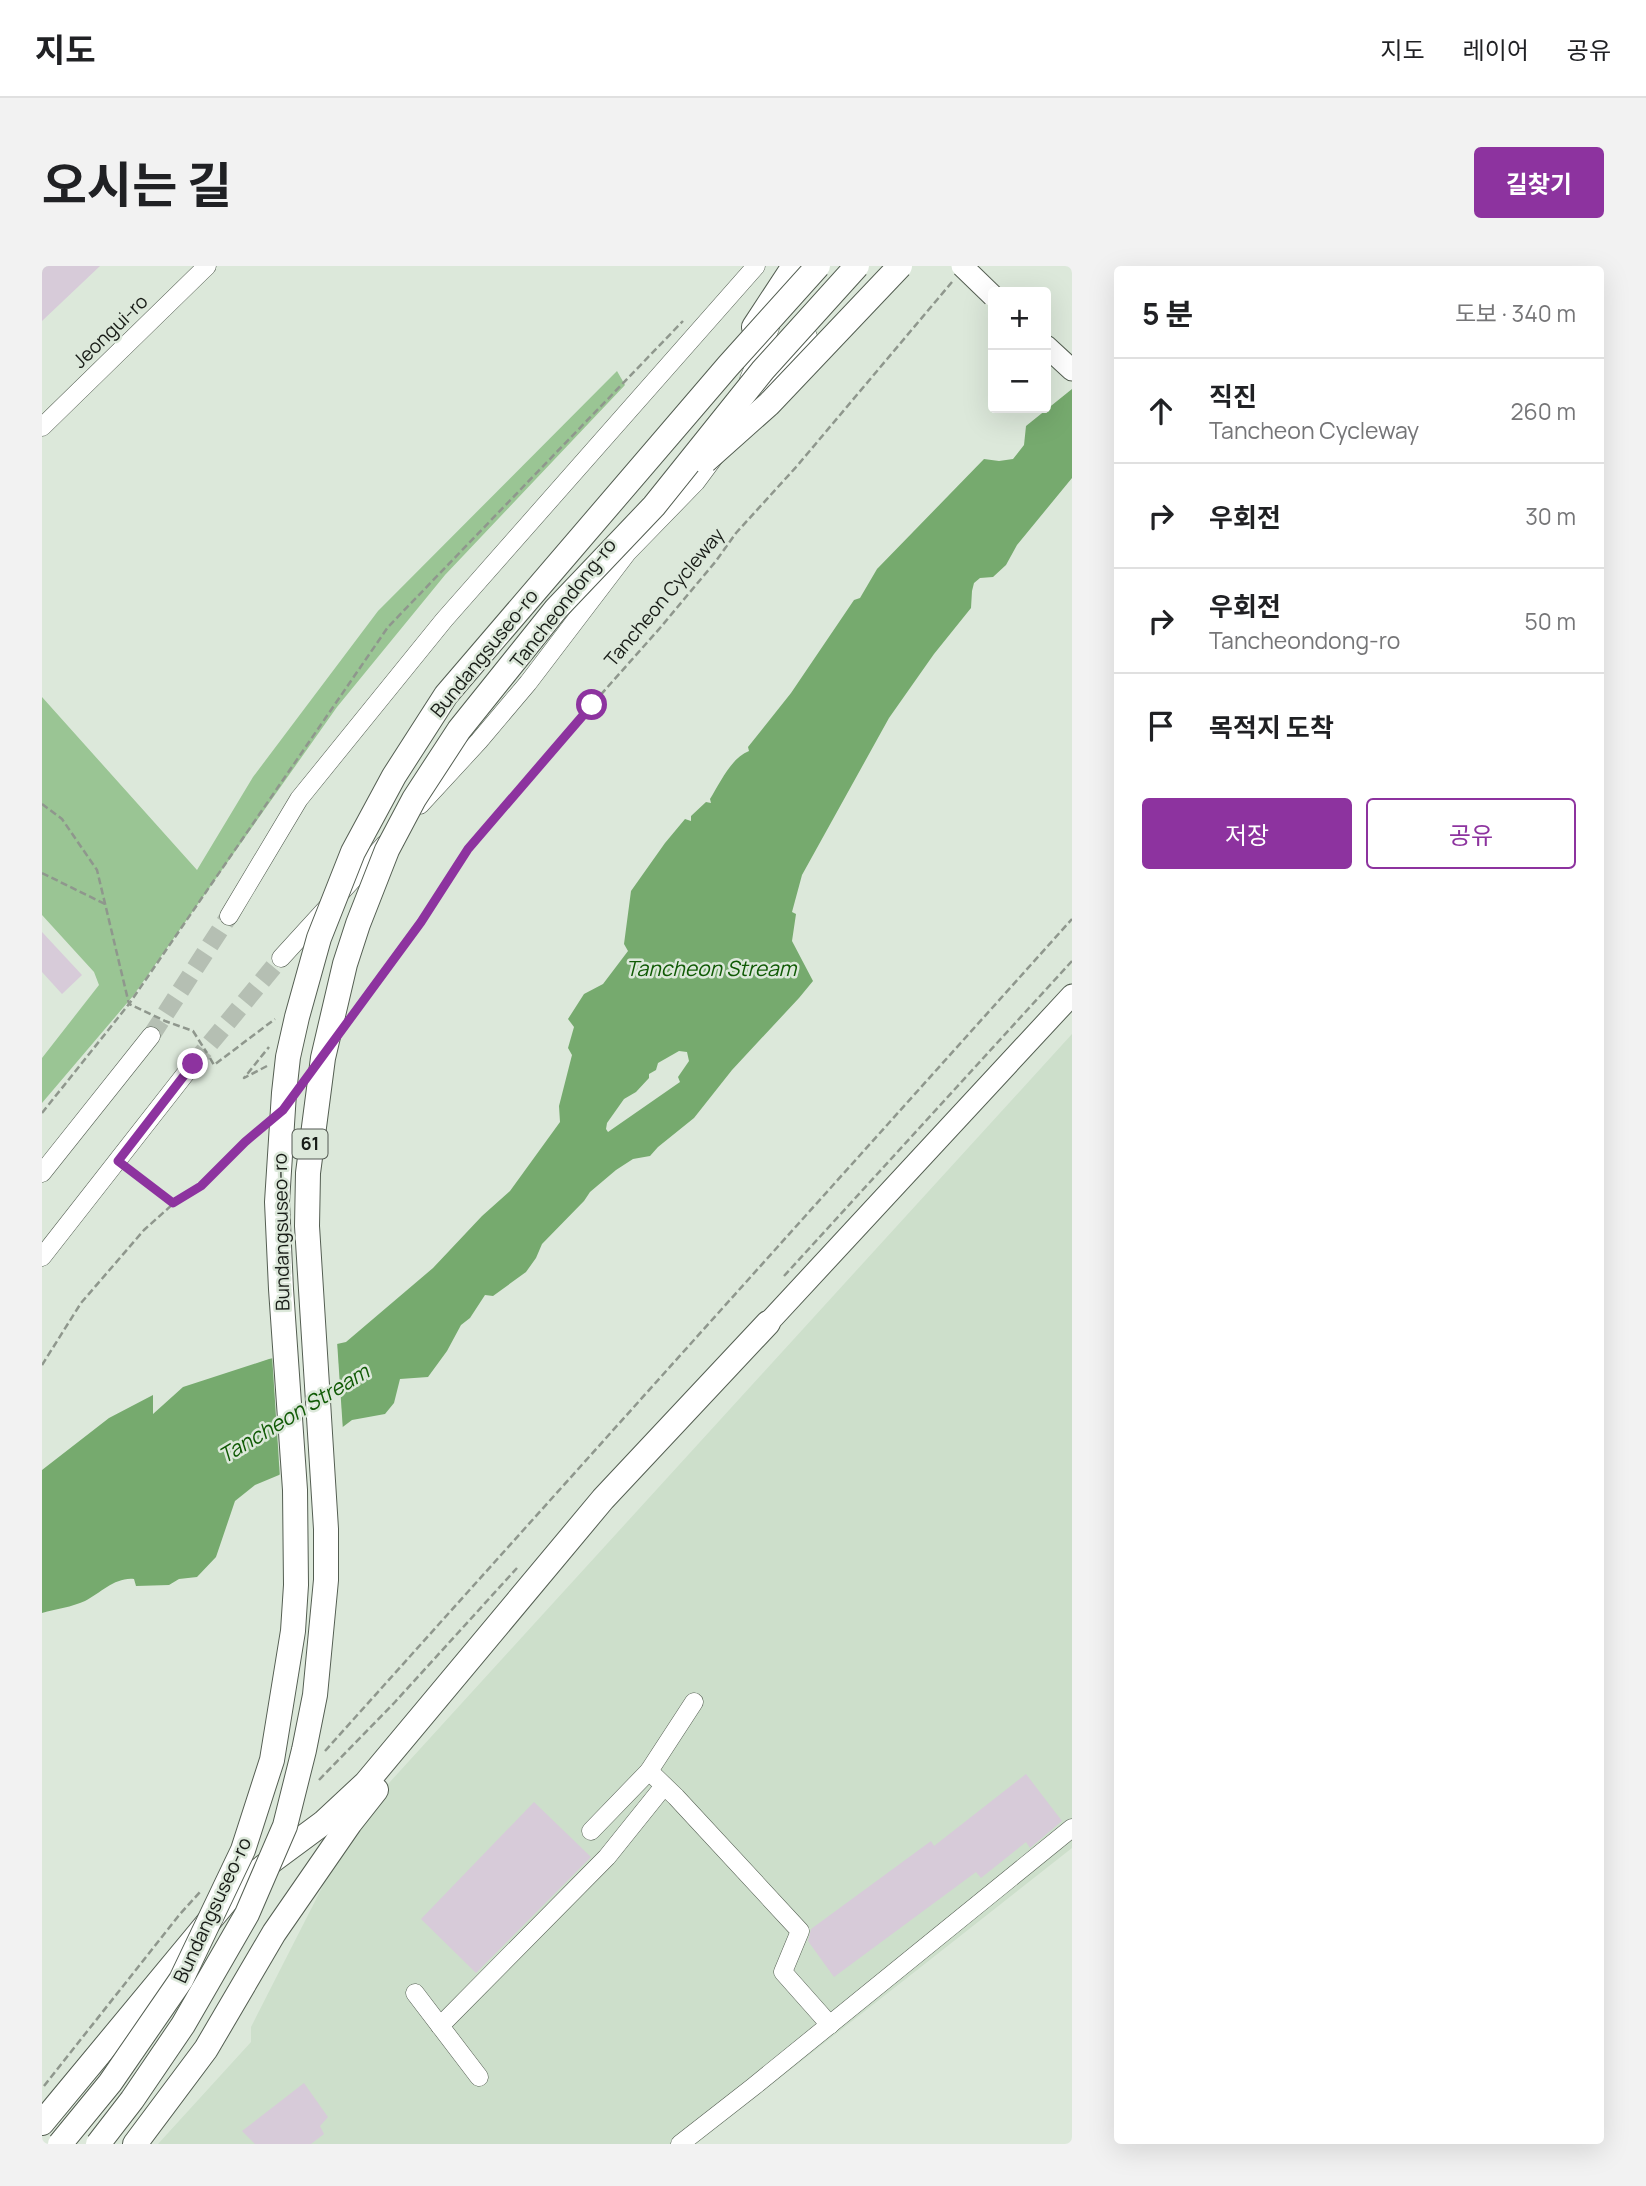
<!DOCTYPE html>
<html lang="ko">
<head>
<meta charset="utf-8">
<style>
  body { margin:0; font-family:Manrope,"Noto Sans KR",sans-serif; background:#f2f2f2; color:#202124 }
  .controls { position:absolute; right:21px; top:21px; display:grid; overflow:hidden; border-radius:7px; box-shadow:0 7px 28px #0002 }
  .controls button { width:63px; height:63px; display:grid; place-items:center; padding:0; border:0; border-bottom:2px solid #e0e0e0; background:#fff; color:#202124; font:35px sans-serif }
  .stop { position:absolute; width:21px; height:21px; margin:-16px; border:5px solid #8d339f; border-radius:50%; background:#fff }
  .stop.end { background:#8d339f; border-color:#fff; box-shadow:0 2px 7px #0008 }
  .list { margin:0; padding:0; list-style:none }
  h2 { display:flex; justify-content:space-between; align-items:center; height:91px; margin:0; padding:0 28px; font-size:30px }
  h2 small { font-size:23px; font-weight:400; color:#757577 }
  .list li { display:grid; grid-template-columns:46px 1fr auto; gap:21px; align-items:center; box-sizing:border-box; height:105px; padding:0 28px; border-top:2px solid #e0e0e0 }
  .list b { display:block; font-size:26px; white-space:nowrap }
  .list p { margin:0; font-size:23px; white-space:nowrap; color:#757577 }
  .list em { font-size:23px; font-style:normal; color:#757577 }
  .actions { display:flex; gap:14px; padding:21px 28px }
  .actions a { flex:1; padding:16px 0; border:2px solid #8d339f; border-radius:7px; text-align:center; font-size:24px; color:#8d339f }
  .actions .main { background:#8d339f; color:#fff }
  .icon { flex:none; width:38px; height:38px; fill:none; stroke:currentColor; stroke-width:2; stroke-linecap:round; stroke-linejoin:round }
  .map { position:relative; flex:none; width:1030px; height:1878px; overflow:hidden; border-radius:7px }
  header { display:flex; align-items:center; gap:42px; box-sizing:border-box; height:98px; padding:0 35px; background:#fff; border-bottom:2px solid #e0e0e0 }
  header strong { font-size:33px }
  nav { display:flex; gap:38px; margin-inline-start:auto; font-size:24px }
  .intro { display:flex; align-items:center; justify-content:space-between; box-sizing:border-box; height:168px; padding:0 42px }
  h1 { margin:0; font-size:49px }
  .button { padding:18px 32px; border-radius:7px; background:#8d339f; color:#fff; font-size:24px; font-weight:700 }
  main { display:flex; gap:42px; padding:0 42px }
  aside { flex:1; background:#fff; border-radius:7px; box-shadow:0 7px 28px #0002 }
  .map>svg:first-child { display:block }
</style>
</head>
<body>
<header>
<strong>지도</strong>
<nav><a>지도</a><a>레이어</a><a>공유</a></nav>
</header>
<div class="intro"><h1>오시는 길</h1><a class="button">길찾기</a></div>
<main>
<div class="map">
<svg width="1030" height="1878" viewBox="0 0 1030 1878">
  <rect width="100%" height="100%" fill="#dce8da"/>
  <polygon fill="#cddfcb" points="1030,768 1030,1582 654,1878 116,1878 209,1776 209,1761 316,1551"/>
  <polygon fill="#9ac594" points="575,105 583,119 403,309 295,441 91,730 0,837 0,792 57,719 52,706 0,649 0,431 155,604 211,511 336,345"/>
  <path fill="#76aa6e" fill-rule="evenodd" d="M 1030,123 L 1030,212 L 975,279 L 964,299 L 951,311 L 938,312 L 932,317 L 930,325 L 929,342 L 892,388 L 847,452 L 760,609 L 750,646 L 754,648 L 750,675 L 771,715 L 757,732 L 690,804 L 652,852 L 616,881 L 608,890 L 591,893 L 574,904 L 548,926 L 542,935 L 500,978 L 494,992 L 484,1006 L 451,1030 L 443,1029 L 428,1052 L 419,1059 L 405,1085 L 386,1111 L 358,1113 L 352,1137 L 343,1148 L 310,1154 L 237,1209 L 213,1219 L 193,1235 L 174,1291 L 155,1311 L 137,1313 L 127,1319 L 94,1320 L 92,1313 C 73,1311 59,1327 43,1335 C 30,1341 14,1343 0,1347 L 0,1204 L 67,1152 L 111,1129 L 111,1148 L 141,1121 L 227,1093 L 304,1076 L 391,1002 L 440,950 L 468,925 L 518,856 L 517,840 L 530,789 L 526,782 L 532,761 L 526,753 L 542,728 L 561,718 L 586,685 L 582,678 L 589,625 L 623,577 L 643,553 L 649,555 L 649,550 L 664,536 L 669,537 L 668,533 C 678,517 689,492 707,485 L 706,481 L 749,427 L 812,334 L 818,332 L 835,303 L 942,193 L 957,195 L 971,193 L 982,179 L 984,160 ZM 637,785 L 645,786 L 647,795 L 636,811 L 638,816 L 566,866 L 564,863 L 565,857 L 582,833 L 594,826 L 607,812 L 607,808 L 614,804 L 616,797 Z"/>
  <polygon fill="#dce8da" points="295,1075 301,1165 238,1212 230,1089"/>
  <g fill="#d7cbd9">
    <polygon points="0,0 58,0 0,55"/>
    <polygon points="0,666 40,709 20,728 0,706"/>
    <polygon points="984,1508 1020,1555 988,1582 984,1576 939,1612 934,1606 792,1711 766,1675 769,1663 889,1575 892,1580"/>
    <polygon points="492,1536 549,1591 434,1707 379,1653"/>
    <polygon points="262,1817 286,1851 278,1860 282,1868 269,1878 213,1878 200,1865"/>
  </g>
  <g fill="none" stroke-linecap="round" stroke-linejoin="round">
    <g stroke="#b5bfb3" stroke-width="18" stroke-dasharray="18 9" stroke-linecap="butt">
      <polyline points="109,770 187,650"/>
      <polyline points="151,798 239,692"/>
    </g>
    <g stroke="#545e52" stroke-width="19">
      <g id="minor">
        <polyline points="707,113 728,62"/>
        <polyline points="715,137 766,70"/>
        <polyline points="0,161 165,0"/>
        <polyline points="378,539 437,475 486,417 585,287 654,216 674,189"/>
        <polyline points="187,650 257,533 402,354 714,0"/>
        <polyline points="239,692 343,578"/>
        <polyline points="0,907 109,770"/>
        <polyline points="0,991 151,798"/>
        <polyline points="652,1436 607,1505 634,1531 758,1665 741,1706 788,1759"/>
        <polyline points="549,1565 607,1505"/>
        <polyline points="373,1727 437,1811"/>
        <polyline points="398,1760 565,1591 622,1520"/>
        <polyline points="638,1878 711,1821 1030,1562"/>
      </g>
    </g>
    <g stroke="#545e52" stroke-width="23">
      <g id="major">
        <polyline points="1004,80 1030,104"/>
        <polyline points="726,1057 1030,729"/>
      </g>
    </g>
    <g stroke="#545e52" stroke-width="26">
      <g id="highway">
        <polyline points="712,61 752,0"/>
        <polyline points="0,1857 183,1636 208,1611 281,1557 324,1517 561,1233 726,1057"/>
        <polyline points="93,1878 164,1783 232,1667 308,1557 334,1524"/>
      </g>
    </g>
    <g stroke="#8f978d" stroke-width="2.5" stroke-dasharray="7 3.5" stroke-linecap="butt">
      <polyline points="0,538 20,553 55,604 87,738 123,755 151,765 165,787"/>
      <polyline points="0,607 65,639"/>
      <polyline points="315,744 379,656 426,583 507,487 618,362 674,295 694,267 755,200 910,16"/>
      <polyline points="168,792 172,799 233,753"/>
      <polyline points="225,800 202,812 227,781"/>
      <polyline points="0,847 87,738 346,361 641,55"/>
      <polyline points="90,905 131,938"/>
      <polyline points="742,1010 1030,695"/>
      <polyline points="0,1099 39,1037 102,964 131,938 159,921 218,863"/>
      <polyline points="283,1485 1030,653"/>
      <polyline points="277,1514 353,1436 475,1302"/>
      <polyline points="2,1820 138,1648 158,1626"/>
    </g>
    <use href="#minor" stroke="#fff" stroke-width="18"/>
    <use href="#major" stroke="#fff" stroke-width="21"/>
    <use href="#highway" stroke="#fff" stroke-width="24"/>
    <g stroke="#545e52" stroke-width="23" stroke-linecap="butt">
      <polyline id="major-bridge" points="920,0 951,30"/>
    </g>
    <g stroke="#545e52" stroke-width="26" stroke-linecap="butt">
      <g id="highway-bridge">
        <polyline points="663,195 727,138 858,0"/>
        <polyline points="18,1878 68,1817 139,1714 201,1584 230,1494 251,1365 254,1319 253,1224 239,1023 235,936 242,827 246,791 255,751 277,672 311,586 352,510 404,429 686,100 776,0"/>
        <polyline points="56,1878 90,1834 141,1759 205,1648 243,1560 262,1484 273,1429 284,1314 284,1263 265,960 266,907 281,792 303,698 316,658 345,584 372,533 417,464 514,343 612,240 721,104 815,0"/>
      </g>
    </g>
    <use href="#major-bridge" stroke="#fff" stroke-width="21"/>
    <use href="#highway-bridge" stroke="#fff" stroke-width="24"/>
  </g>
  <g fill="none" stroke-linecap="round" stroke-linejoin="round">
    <polyline stroke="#8d339f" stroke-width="9" points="151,798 76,895 131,937 159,920 203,876 241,844 379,656 426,583 550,439"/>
  </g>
  <g text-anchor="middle" stroke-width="5" stroke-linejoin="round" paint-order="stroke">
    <rect fill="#dce8da" stroke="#535952" stroke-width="2" x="250.5" y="863.5" width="35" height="29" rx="5"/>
    <g font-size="18" font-weight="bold" fill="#181c17">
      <text x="268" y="884">61</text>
    </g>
    <g font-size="19" fill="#181c17" stroke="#dce8da">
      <text transform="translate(68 65) rotate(-44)" y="7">Jeongui-ro</text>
      <text transform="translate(622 331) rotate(-50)" y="7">Tancheon Cycleway</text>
      <text transform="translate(521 337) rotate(-52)" y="7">Tancheondong-ro</text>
      <text transform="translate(442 387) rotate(-51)" y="7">Bundangsuseo-ro</text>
      <text transform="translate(239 966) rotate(-91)" y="7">Bundangsuseo-ro</text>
      <text transform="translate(170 1644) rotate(-65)" y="7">Bundangsuseo-ro</text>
    </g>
    <g font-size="21" font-style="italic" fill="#105a05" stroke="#dce8da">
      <text x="669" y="710">Tancheon Stream</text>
      <text transform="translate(252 1148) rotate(-31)" y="7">Tancheon Stream</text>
    </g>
  </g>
</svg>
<div class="controls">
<button>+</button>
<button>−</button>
</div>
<div class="stop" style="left:550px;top:439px"></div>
<div class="stop end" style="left:151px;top:798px"></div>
</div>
<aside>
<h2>5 분<small>도보 · 340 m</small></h2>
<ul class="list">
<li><svg class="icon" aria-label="ahead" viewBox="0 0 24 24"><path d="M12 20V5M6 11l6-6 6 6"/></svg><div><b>직진</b><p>Tancheon Cycleway</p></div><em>260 m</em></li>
<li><svg class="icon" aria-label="right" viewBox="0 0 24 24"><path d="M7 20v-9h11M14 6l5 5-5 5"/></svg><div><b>우회전</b></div><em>30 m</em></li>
<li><svg class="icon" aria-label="right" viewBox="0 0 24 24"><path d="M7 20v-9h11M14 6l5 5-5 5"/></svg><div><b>우회전</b><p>Tancheondong-ro</p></div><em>50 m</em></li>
<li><svg class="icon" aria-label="arrive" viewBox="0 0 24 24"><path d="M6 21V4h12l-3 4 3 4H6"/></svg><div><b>목적지 도착</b></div></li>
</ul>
<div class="actions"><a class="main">저장</a><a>공유</a></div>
</aside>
</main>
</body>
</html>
